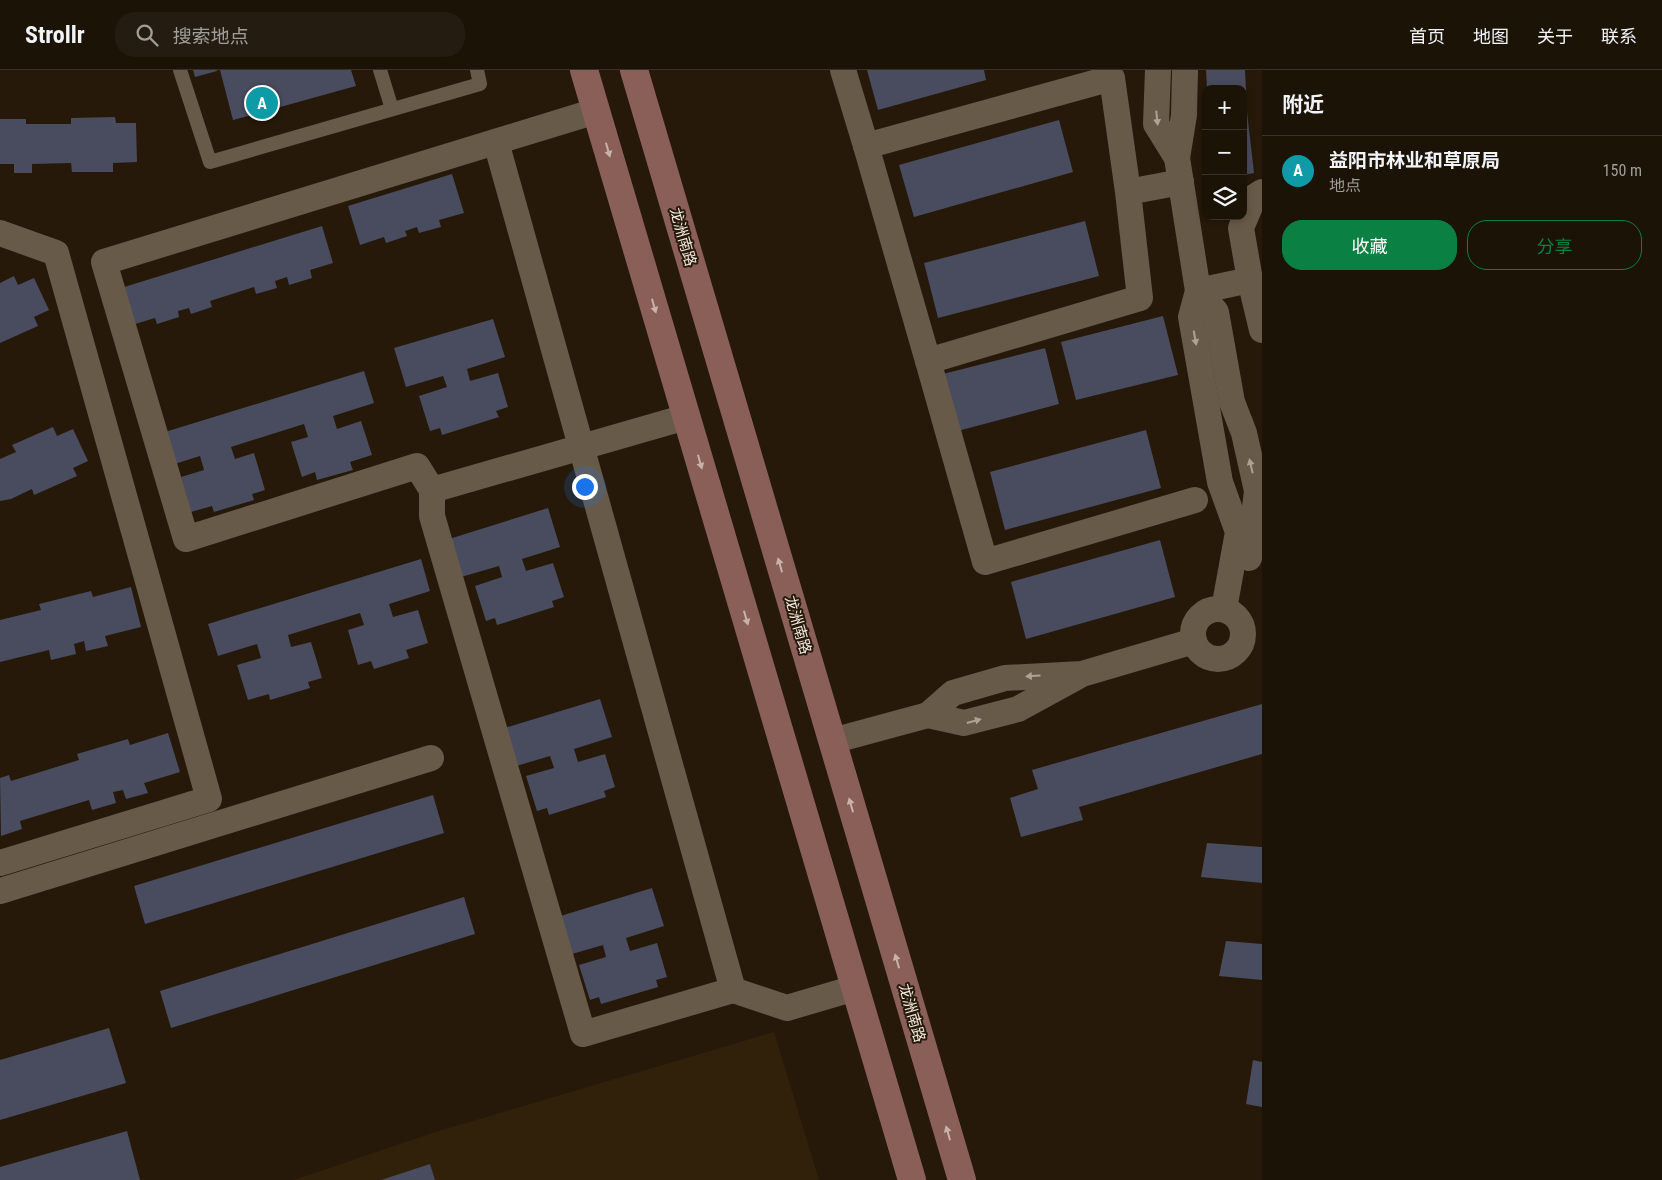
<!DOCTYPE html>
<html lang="zh">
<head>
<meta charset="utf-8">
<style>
  body { margin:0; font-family:"Roboto Condensed","Noto Sans SC",sans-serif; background:#251c11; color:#f1f3f6 }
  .controls { position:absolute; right:15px; top:15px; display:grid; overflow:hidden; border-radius:10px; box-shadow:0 2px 8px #0003 }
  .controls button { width:45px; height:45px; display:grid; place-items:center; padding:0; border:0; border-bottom:1px solid #3a3228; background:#1c1307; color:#f1f3f6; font:25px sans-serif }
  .you { position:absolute; left:584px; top:416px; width:18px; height:18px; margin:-12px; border:4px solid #fff; border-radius:50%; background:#1a73e8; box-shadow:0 0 0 8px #1a73e833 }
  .badge { display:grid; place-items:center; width:32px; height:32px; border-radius:50%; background:#0b8043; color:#fff; font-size:16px; font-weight:700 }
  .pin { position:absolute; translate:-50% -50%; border:2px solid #fff; box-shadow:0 1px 5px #0006 }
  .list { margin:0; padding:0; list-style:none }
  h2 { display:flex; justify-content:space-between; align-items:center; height:65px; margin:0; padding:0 20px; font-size:21px }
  h2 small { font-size:16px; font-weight:400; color:#a09e9b }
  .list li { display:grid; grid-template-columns:32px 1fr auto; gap:15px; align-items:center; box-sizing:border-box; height:70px; padding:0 20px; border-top:1px solid #3a3228 }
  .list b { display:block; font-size:19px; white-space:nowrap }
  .list p { margin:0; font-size:16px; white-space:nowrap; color:#a09e9b }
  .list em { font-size:16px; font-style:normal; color:#a09e9b }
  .actions { display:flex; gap:10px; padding:15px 20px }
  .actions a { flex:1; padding:11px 0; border:1px solid #0b8043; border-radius:20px; text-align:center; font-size:18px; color:#0b8043 }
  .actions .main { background:#0b8043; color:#fff }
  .icon { flex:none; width:28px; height:28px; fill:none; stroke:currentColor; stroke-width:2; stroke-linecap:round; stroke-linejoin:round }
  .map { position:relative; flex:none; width:1262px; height:1110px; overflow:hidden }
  header { display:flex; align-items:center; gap:30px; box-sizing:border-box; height:70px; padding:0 25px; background:#1c1307; border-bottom:1px solid #3a3228 }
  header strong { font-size:24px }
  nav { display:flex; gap:28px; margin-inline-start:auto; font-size:18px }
  .search { width:350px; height:45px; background:#251c11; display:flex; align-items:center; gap:12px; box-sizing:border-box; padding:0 18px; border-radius:20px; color:#a09e9b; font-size:19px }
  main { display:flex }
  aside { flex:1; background:#1c1307 }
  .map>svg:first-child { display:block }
</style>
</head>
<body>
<header>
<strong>Strollr</strong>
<div class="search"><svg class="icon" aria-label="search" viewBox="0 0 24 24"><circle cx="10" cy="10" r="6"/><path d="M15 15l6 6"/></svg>搜索地点</div>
<nav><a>首页</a><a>地图</a><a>关于</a><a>联系</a></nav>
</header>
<main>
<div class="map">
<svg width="1262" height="1110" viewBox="0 0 1262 1110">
  <rect width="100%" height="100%" fill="#261909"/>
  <polygon fill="#31210a" points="774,962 819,1110 294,1110 435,1062"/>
  <g fill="#494b5f">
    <polygon points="193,0 217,0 217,1 195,7"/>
    <polygon points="220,0 351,0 356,16 233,50"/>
    <polygon points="867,0 984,0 986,10 878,40"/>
    <polygon points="1206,0 1245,0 1247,37 1243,37 1243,19 1207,19"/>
    <polygon points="1247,42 1254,103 1243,105 1243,43"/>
    <polygon points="115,47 116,53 136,53 137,92 113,93 113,102 72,102 71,93 32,94 32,103 14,103 14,94 0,94 0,49 26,49 26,54 71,54 71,48"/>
    <polygon points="1059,50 1073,102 914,147 899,95"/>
    <polygon points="452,104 464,143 439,150 441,157 419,163 417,157 405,161 407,166 386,173 384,167 360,175 348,136"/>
    <polygon points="1085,151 1099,206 938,248 924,193"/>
    <polygon points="322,156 333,193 310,200 312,208 289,215 287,207 275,211 277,218 256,224 254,217 210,231 212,237 191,244 189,238 178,241 179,247 157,254 155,248 132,255 121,218"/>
    <polygon points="14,206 18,215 34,208 49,240 34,247 38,256 0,273 0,213"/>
    <polygon points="1163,246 1178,305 1076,330 1061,272"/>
    <polygon points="493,249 505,287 467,299 470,311 498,303 508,337 496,341 499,347 442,365 440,358 430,361 419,326 447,317 443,306 406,317 394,278"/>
    <polygon points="1045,278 1059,334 954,362 939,305"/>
    <polygon points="364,301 374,333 333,346 337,359 361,351 372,385 350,392 353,400 317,410 315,402 302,407 291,372 308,367 304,354 231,377 235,389 254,383 265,420 252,424 254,430 214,442 212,436 191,442 181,407 204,400 200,386 162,398 152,366"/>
    <polygon points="53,357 57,366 73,359 88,391 73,398 77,406 34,425 32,419 11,429 0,431 0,389 16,382 12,375"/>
    <polygon points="1146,360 1161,418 1005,460 990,402"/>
    <polygon points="548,438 560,477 522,489 526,501 553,493 564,527 552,531 554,537 497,555 495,548 486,551 475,516 502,507 499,496 461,507 449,469"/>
    <polygon points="1160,470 1175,527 1026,569 1011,512"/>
    <polygon points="421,489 430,521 389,534 393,547 418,540 428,573 406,580 409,588 374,599 371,591 358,595 348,560 364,555 360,543 288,565 291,577 311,572 322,608 308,612 310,618 270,630 269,624 248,630 237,595 261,588 257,574 218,586 208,554"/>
    <polygon points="131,517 141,557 105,566 108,576 86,581 84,571 74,574 76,584 51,590 49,580 0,592 0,550 41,540 39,534 91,521 93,527"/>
    <polygon points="600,629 612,667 574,679 578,692 605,684 615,717 604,721 606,727 549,745 547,738 537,741 526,706 554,698 550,686 513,697 501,659"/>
    <polygon points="1262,634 1262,684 1079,737 1083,750 1021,767 1010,728 1038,719 1032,700"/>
    <polygon points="168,663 180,702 144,713 148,723 126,729 123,720 113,722 116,733 92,740 89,730 20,751 22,759 1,766 0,708 9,705 11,711 79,690 77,684 128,669 130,675"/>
    <polygon points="433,725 444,763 145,854 134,816"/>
    <polygon points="1207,773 1262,777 1262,813 1201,807"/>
    <polygon points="652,818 664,856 626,868 630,881 657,873 667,907 656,910 658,917 601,934 599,927 590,930 579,895 606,887 603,875 565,886 554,848"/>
    <polygon points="464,827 475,864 171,958 160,921"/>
    <polygon points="1226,871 1262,874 1262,910 1219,906"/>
    <polygon points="109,958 126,1013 0,1050 0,990"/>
    <polygon points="1253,990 1262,992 1262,1037 1246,1034"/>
    <polygon points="127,1061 140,1110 0,1110 0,1097"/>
    <polygon points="430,1094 435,1110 381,1110"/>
  </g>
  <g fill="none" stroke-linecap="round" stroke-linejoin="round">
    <g stroke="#685a48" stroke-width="14">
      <polyline points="180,0 210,92 480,14 477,0"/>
      <polyline points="380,0 392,39"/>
    </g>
    <g stroke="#685a48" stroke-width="26">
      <polyline points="843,0 866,76"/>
      <polyline points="1158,0 1156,54 1177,88 1184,45 1185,0"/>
      <polyline points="596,41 104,192 186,469 417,396 432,420 686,347"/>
      <polyline points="496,72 733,920 787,938 855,918"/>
      <polyline points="1177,88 1198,221 1191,247 1220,412 1238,462 1224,539"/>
      <polyline points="1128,122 1140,228 928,291 866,76 1112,8 1128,122 1181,112"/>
      <polyline points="0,163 56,183 209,729 0,793"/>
      <polyline points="1250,210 1262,260"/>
      <polyline points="1198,221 1216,242 1232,332 1244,363 1257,421 1249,488"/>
      <polyline points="1198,221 1250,210 1241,158 1254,127 1262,122"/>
      <polyline points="928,291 985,492 1195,430"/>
      <polyline points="432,420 432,446 583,964 733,920"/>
      <circle cx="1218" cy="564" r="25"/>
      <polyline points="1082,604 1005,608 953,623 928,645 964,653 1018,639 1082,604 1194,571"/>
      <polyline points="832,671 928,645"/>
      <polyline points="0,821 431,688"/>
    </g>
    <g stroke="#8a5f58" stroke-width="28">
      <polyline points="584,0 912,1110"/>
      <polyline points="634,0 962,1110"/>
    </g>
  </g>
  <defs><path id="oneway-solid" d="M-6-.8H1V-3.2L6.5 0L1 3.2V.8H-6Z" transform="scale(1.25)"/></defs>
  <g fill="#aea294">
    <use href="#oneway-solid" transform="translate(1157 48) rotate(84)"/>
    <use href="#oneway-solid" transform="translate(1195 268) rotate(80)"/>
    <use href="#oneway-solid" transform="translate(1251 396) rotate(-103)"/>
    <use href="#oneway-solid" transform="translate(1033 606) rotate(177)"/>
    <use href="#oneway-solid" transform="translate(974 651) rotate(-15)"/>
  </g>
  <g fill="#c9b2aa">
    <use href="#oneway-solid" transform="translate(608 80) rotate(74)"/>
    <use href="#oneway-solid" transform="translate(654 236) rotate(74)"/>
    <use href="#oneway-solid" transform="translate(700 392) rotate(74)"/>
    <use href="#oneway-solid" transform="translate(780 495) rotate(-106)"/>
    <use href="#oneway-solid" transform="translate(746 548) rotate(74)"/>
    <use href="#oneway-solid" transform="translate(851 735) rotate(-106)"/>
    <use href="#oneway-solid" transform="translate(897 891) rotate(-106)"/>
    <use href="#oneway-solid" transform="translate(948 1063) rotate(-106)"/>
  </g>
  <g text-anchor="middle" stroke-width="4" stroke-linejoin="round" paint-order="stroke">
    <g font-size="15" fill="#f3eae0" stroke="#261909">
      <text transform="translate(683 167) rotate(74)" y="5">龙洲南路</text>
      <text transform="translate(798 555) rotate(74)" y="5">龙洲南路</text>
      <text transform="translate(912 943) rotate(74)" y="5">龙洲南路</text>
    </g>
  </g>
</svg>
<div class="controls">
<button>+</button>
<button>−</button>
<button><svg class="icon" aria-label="layers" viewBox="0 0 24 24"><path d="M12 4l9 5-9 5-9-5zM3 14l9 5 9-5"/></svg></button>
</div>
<div class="you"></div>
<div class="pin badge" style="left:262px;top:33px;background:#0f9aa8">A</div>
</div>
<aside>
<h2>附近<small></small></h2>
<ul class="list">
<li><span class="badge" style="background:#0f9aa8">A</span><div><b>益阳市林业和草原局</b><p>地点</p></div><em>150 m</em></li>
</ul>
<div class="actions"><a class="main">收藏</a><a>分享</a></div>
</aside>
</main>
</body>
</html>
